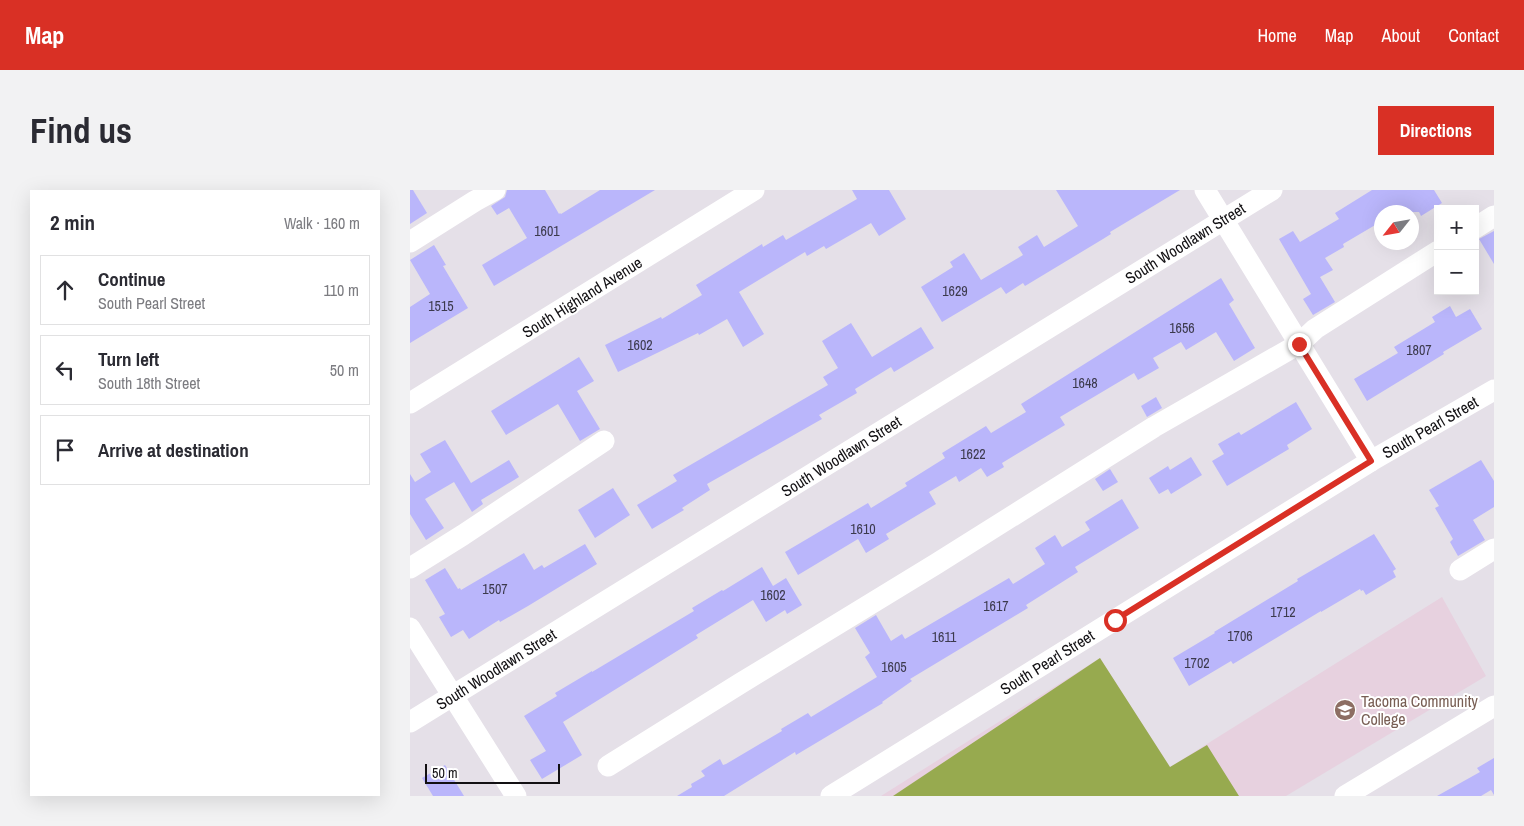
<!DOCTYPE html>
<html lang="en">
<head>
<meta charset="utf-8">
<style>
  body { margin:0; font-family:"Archivo Narrow",sans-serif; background:#f2f2f3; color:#2b2b33 }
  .controls { position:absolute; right:15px; top:15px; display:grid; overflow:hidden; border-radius:0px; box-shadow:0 5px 20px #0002 }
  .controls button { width:45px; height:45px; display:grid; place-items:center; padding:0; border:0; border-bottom:1px solid #e1e1e2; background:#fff; color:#2b2b33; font:25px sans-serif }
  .compass { position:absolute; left:964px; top:15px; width:45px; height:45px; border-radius:50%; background:#fff; box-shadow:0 5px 20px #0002; rotate:239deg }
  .scale { position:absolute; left:15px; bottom:12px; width:135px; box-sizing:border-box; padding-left:5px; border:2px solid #121013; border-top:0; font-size:14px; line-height:18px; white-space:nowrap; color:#121013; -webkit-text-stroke:4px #fff; paint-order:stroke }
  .stop { position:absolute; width:15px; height:15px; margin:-11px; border:4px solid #d93025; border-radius:50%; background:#fff }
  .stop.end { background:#d93025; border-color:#fff; box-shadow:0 1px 5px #0008 }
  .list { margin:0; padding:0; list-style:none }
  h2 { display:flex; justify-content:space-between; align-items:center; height:65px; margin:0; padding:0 20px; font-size:21px }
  h2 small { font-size:16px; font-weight:400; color:#7c7c81 }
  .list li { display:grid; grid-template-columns:32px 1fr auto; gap:15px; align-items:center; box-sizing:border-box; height:70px; margin:0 10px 10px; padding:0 10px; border:1px solid #e1e1e2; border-radius:0px }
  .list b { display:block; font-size:19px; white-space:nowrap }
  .list p { margin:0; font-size:16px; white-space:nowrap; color:#7c7c81 }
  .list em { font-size:16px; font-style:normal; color:#7c7c81 }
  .icon { flex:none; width:28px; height:28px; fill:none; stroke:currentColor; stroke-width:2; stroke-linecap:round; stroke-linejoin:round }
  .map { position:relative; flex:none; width:1084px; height:606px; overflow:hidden; border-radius:0px }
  header { display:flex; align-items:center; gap:30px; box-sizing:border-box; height:70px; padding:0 25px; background:#d93025; color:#fff }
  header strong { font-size:24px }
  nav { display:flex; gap:28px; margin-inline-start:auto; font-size:18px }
  .intro { display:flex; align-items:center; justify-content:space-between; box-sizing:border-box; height:120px; padding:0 30px }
  h1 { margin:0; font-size:35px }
  .button { padding:12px 22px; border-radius:0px; background:#d93025; color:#fff; font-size:18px; font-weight:700 }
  main { display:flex; gap:30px; padding:0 30px }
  aside { flex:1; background:#fff; border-radius:0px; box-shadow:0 5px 20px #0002 }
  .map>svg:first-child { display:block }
</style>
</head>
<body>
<header>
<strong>Map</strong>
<nav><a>Home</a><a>Map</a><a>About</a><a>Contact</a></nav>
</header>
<div class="intro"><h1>Find us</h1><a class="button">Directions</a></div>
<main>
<aside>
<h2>2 min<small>Walk · 160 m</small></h2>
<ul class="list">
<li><svg class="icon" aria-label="ahead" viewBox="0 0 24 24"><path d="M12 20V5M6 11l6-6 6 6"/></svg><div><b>Continue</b><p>South Pearl Street</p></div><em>110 m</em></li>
<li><svg class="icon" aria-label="left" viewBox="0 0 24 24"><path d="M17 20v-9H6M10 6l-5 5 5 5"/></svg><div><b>Turn left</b><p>South 18th Street</p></div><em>50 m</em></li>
<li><svg class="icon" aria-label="arrive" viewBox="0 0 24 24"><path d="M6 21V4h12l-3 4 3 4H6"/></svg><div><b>Arrive at destination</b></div></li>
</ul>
</aside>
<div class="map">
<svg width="1084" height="606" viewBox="0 0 1084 606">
  <rect width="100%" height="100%" fill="#e5e0e8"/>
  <polygon fill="#e7d1df" points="1032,407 1076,486 876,606 471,606 690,468 760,577"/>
  <polygon fill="#97aa4f" points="690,468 760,577 797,555 829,606 483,606"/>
  <g fill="#bab6fb">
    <polygon points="0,0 3,0 17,23 0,34"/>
    <polygon points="97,0 135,0 149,24 150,23 151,24 190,0 245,0 84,96 72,75 117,48 99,18 87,25 81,16 95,7"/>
    <polygon points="442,0 479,0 496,29 469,46 461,33 416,59 414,56 397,66 395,62 329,102 354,144 333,157 317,129 289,145 288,143 208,182 195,155 251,127 252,129 292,105 286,95 352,54 353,57 373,45 376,50 447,9"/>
    <polygon points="646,0 770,0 700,42 701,44 693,49 615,96 613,93 596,104 591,97 532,132 511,97 543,77 540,72 554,63 571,90 613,65 608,57 627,45 634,57 668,36"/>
    <polygon points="962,0 1024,0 1032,13 1011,26 1009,22 972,22 972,31 933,54 934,57 915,68 923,80 910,87 925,112 903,125 893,109 901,104 869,49 883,41 890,52 929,29 925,23"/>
    <polygon points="1084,41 1084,74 1069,49"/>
    <polygon points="24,55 36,75 33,76 58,118 0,153 0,117 20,104 0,70"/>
    <polygon points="811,88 824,110 819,114 845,158 824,171 806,142 776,160 771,152 743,168 749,178 728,190 724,183 650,227 655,235 592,273 594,277 577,287 571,278 549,292 546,286 519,302 526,314 476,344 479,349 456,363 448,349 388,385 375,362 458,313 461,318 497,296 495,293 535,268 532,263 576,236 581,243 616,222 611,214"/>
    <polygon points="1040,116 1046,127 1060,119 1072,139 1033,162 1034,164 957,211 944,189 988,163 984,157 1025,132 1022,127"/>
    <polygon points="441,133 462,167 511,137 524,158 484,182 481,177 445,199 447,203 409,225 412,229 297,294 300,300 272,318 274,320 242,339 227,315 267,291 263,285 418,195 413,187 428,178 412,151"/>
    <polygon points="169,167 184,191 167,201 190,239 170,251 148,214 96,245 81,221"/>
    <polygon points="746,207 752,218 737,227 731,216"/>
    <polygon points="886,212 902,239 877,255 879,259 817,296 802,271 814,264 808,254 829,242 831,245"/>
    <polygon points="35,250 61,293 99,270 109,287 71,310 73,314 62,322 44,292 15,309 34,338 16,350 0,324 0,284 5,292 21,282 10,264"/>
    <polygon points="781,267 792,285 761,304 758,299 749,304 739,288 758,276 760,280"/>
    <polygon points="1071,270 1084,291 1084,317 1063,330 1075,350 1048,366 1040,352 1043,349 1025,318 1029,316 1019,300"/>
    <polygon points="700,279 708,292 693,301 685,289"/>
    <polygon points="203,298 220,325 185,348 168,320"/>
    <polygon points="712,309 729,338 665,377 668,382 616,415 618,418 500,489 502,491 472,512 473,513 386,565 385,562 314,606 267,606 282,597 281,594 295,586 291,581 310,569 313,575 316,574 372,541 371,539 398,523 401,527 467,487 455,467 460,463 445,438 466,425 481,451 492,444 495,449 599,388 603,394 635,374 625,358 645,345 652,357 680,340 675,332"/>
    <polygon points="964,344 986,379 983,381 986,387 956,405 953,400 951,401 950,399 911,422 911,421 823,474 821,471 779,496 763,468 805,443 804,442 888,391 887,389"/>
    <polygon points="175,354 187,374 118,416 90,432 89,430 59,449 53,440 41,447 29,427 35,424 15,390 35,378 48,399 50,398 51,400 114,363 124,380 132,375 134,378"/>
    <polygon points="352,377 363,396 376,388 392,415 377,424 375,420 356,432 343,410 286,445 288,448 153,532 172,565 132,589 120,570 136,561 114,526 147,506 145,503 182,481 182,482 284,421 282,418 312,400 313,401"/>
    <polygon points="1084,568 1084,605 1081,600 1071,606 1027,606 1070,582 1067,578"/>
    <polygon points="35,575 54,606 23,606 12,588"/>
  </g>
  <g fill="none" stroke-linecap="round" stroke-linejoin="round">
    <g stroke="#fff" stroke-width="21">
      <polyline points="795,0 961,271"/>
      <polyline points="1065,38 1084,26"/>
      <polyline points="0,52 65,11 85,0"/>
      <polyline points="0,213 344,0"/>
      <polyline points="0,378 53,345 194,251"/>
      <polyline points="1050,380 1084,359"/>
      <polyline points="0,438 106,606"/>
      <polyline points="0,532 862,0"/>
      <polyline points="198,576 331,493 526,374 744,237 889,154 905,139 1028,61"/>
      <polyline points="421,606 961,271 1084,200"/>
      <polyline points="935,606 1084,516"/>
    </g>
  </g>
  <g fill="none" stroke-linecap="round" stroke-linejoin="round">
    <polyline stroke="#d93025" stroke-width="6" points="705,430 961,271 889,154"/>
  </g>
  <defs>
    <g id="university-disc" transform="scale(1.125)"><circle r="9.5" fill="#8d6e63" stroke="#fff"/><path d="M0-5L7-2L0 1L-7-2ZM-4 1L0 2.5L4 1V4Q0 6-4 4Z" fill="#fff"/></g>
  </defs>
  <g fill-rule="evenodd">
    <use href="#university-disc" x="935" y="520"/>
  </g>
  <g text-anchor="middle" stroke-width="4" stroke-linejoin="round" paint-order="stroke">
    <g font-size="14" fill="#3c3a4d">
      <text x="137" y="46">1601</text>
      <text x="545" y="106">1629</text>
      <text x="31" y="121">1515</text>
      <text x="772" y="143">1656</text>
      <text x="230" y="160">1602</text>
      <text x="1009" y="165">1807</text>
      <text x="675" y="198">1648</text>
      <text x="563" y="269">1622</text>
      <text x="453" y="344">1610</text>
      <text x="85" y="404">1507</text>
      <text x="363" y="410">1602</text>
      <text x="586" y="421">1617</text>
      <text x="873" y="427">1712</text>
      <text x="830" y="451">1706</text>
      <text x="534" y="452">1611</text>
      <text x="787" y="478">1702</text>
      <text x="484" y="482">1605</text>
    </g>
    <g font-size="16" fill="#121013" stroke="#fff">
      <text transform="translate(775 53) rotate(-32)" y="6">South Woodlawn Street</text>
      <text transform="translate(172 107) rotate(-32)" y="6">South Highland Avenue</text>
      <text transform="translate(1020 237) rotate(-30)" y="6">South Pearl Street</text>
      <text transform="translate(431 266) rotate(-32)" y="6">South Woodlawn Street</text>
      <text transform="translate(637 472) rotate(-32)" y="6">South Pearl Street</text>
      <text transform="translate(86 479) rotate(-32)" y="6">South Woodlawn Street</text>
    </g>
    <g font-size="16" fill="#785e54" stroke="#fff" text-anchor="start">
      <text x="951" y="517">Tacoma Community<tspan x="951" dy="18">College</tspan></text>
    </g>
  </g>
</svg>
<div class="controls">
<button>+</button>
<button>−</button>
</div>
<svg class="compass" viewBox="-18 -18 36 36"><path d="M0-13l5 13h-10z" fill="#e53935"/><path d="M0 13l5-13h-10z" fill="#7c7c81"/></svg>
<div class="scale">50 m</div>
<div class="stop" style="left:705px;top:430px"></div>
<div class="stop end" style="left:889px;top:154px"></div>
</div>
</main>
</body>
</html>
